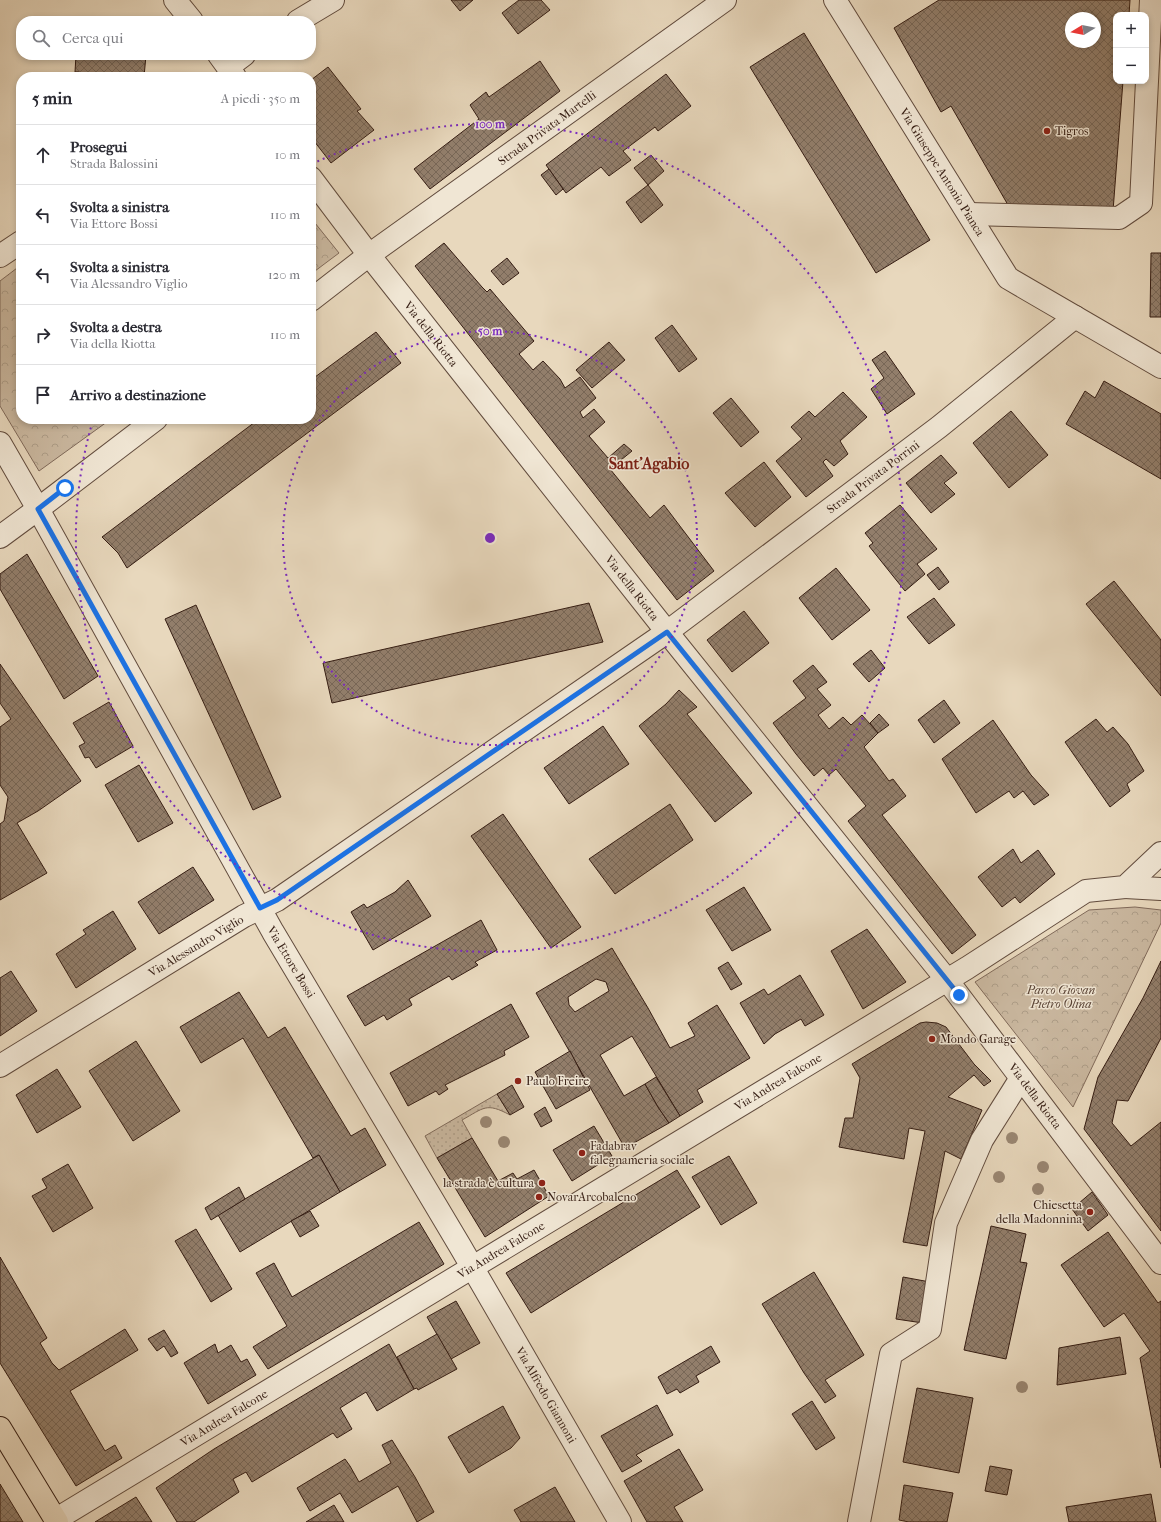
<!DOCTYPE html>
<html lang="it">
<head>
<meta charset="utf-8">
<style>
  body { margin:0; font-family:"IM FELL French Canon",serif; background:#f2f2f3; color:#2b2b33 }
  .controls { position:absolute; right:12px; top:12px; display:grid; overflow:hidden; border-radius:8px; box-shadow:0 2px 6px #0003 }
  .controls button { width:36px; height:36px; display:grid; place-items:center; padding:0; border:0; border-bottom:1px solid #e1e1e2; background:#fff; color:#2b2b33; font:20px sans-serif }
  .compass { position:absolute; left:1065px; top:12px; width:36px; height:36px; border-radius:50%; background:#fff; box-shadow:0 2px 6px #0003; rotate:260deg }
  .stop { position:absolute; width:12px; height:12px; margin:-9px; border:3px solid #1a73e8; border-radius:50%; background:#fff }
  .stop.end { background:#1a73e8; border-color:#fff; box-shadow:0 1px 4px #0008 }
  .list { margin:0; padding:0; list-style:none }
  h2 { display:flex; justify-content:space-between; align-items:center; height:52px; margin:0; padding:0 16px; font-size:17px }
  h2 small { font-size:13px; font-weight:400; color:#7c7c81 }
  .list li { display:grid; grid-template-columns:26px 1fr auto; gap:12px; align-items:center; box-sizing:border-box; height:60px; padding:0 16px; border-top:1px solid #e1e1e2 }
  .list b { display:block; font-size:15px; white-space:nowrap }
  .list p { margin:0; font-size:13px; white-space:nowrap; color:#7c7c81 }
  .list em { font-size:13px; font-style:normal; color:#7c7c81 }
  .icon { flex:none; width:22px; height:22px; fill:none; stroke:currentColor; stroke-width:2; stroke-linecap:round; stroke-linejoin:round }
  .map { position:relative; flex:none; width:1161px; height:1522px; overflow:hidden }
  .search { position:absolute; background:#fff; box-shadow:0 2px 6px #0003; left:16px; top:16px; width:300px; height:44px; display:flex; align-items:center; gap:10px; box-sizing:border-box; padding:0 14px; border-radius:16px; color:#7c7c81; font-size:15px }
  .panel { position:absolute; background:#fff; box-shadow:0 2px 6px #0003; left:16px; top:72px; width:300px; height:352px; border-radius:16px }
  .map>svg:first-child { display:block }
</style>
</head>
<body>
<div class="map">
<svg width="1161" height="1522" viewBox="0 0 1161 1522">
  <defs>
    <pattern id="grass-dots" width="8" height="8" patternUnits="userSpaceOnUse"><rect width="8" height="8" fill="#cab8a0"/><path d="M2 2h.1M6 6h.1" fill="none" stroke="#ae9e89" stroke-width="1.8" stroke-linecap="round"/></pattern>
    <pattern id="park-crowns" width="20" height="18" patternUnits="userSpaceOnUse"><rect width="20" height="18" fill="#cab8a0"/><path d="M2 6a3 3 0 1 1 6 0M12 15a3 3 0 1 1 6 0" fill="none" stroke="#ae9e89"/></pattern>
    <pattern id="building-cross-hatch" width="8" height="8" patternUnits="userSpaceOnUse"><rect width="8" height="8" fill="#927e6b"/><path d="M0 0l8 8M0 8l8-8" fill="none" stroke="#786757"/></pattern>
  </defs>
  <rect width="100%" height="100%" fill="#e8d8bd"/>
  <filter id="stains"><feTurbulence type="fractalNoise" baseFrequency=".005" numOctaves="4"/><feColorMatrix values="0 0 0 0 .2 0 0 0 0 .09 0 0 0 0 .02 0 0 0 .5 -.17"/></filter>
  <radialGradient id="worn" r=".72"><stop offset=".6" stop-color="#630" stop-opacity="0"/><stop offset="1" stop-color="#630" stop-opacity=".3"/></radialGradient>
  <path fill="url(#grass-dots)" stroke="#806a5a" d="M 497,1094 L 510,1115 C 486,1102 484,1108 462,1120 L 472,1138 L 437,1158 L 425,1136 Z"/>
  <g fill="url(#park-crowns)" stroke="#806a5a">
    <polygon points="311,218 339,253 311,274"/>
    <polygon points="21,265 21,419 111,419 39,471 0,406 0,281"/>
    <polygon points="1135,907 1161,910 1161,923 1073,1107 975,982 1089,910"/>
  </g>
  <g fill="url(#building-cross-hatch)" stroke="#351d13" fill-rule="evenodd">
    <polygon points="451,0 473,0 460,11"/>
    <polygon points="519,0 541,0 550,10 518,34 502,13"/>
    <path d="M 939,0 L 1130,0 L 1129,15 L 1116,15 L 1116,81 L 1123,81 L 1113,211 L 1008,205 L 951,106 L 941,112 L 894,28 ZM 1071,18 L 1095,18 L 1095,42 L 1071,42 Z"/>
    <polygon points="804,33 930,240 876,273 750,67"/>
    <polygon points="76,55 146,55 144,77 79,77 79,72 75,72"/>
    <polygon points="540,61 560,91 430,189 414,169 479,119 470,105 486,92 489,97"/>
    <polygon points="328,67 361,109 357,111 374,130 331,163 311,137 311,122 313,120 311,118 311,80"/>
    <polygon points="666,74 691,106 658,131 655,127 623,151 631,160 609,176 601,167 566,193 546,165"/>
    <polygon points="651,155 664,171 648,185 634,168"/>
    <polygon points="549,169 563,189 556,195 541,175"/>
    <polygon points="648,185 663,205 641,223 626,202"/>
    <polygon points="444,243 482,287 487,292 490,289 534,341 519,354 533,370 543,361 560,379 565,388 580,377 596,398 580,412 583,418 594,409 605,422 589,436 608,458 624,444 632,451 610,469 650,518 664,505 714,571 677,600 415,266"/>
    <polygon points="1151,253 1161,253 1161,317 1150,317"/>
    <polygon points="507,258 519,273 503,285 491,271"/>
    <polygon points="672,325 697,359 679,372 655,338"/>
    <polygon points="376,332 401,363 127,568 118,553 102,537 259,419 311,419 311,380"/>
    <polygon points="609,342 625,360 592,388 576,370"/>
    <polygon points="885,351 915,394 887,414 871,389 884,378 872,360"/>
    <polygon points="1104,381 1161,414 1161,479 1066,424 1085,391 1095,398"/>
    <polygon points="843,392 867,417 840,441 848,454 834,466 826,459 823,462 833,476 806,497 776,461 802,439 791,427 809,411 815,417"/>
    <polygon points="731,398 759,432 741,447 713,413"/>
    <polygon points="1011,411 1048,455 1009,488 973,443"/>
    <polygon points="941,455 957,473 944,483 955,494 931,513 906,483"/>
    <polygon points="764,462 791,497 755,527 725,493"/>
    <polygon points="900,505 937,549 917,564 925,574 905,591 869,546 873,543 865,533"/>
    <polygon points="27,554 98,676 64,699 0,589 0,574"/>
    <polygon points="938,567 949,582 939,590 927,575"/>
    <polygon points="836,568 870,610 832,640 799,598"/>
    <polygon points="1114,581 1161,640 1161,696 1086,604"/>
    <polygon points="934,598 955,625 929,644 907,617"/>
    <polygon points="589,603 603,642 332,703 323,663"/>
    <polygon points="196,605 281,797 253,810 165,619"/>
    <polygon points="744,611 769,643 732,672 707,640"/>
    <polygon points="871,650 885,668 869,682 853,664"/>
    <polygon points="0,664 81,781 38,811 17,823 47,873 0,900 0,824 4,821 8,797 0,785 0,727 11,719 0,703"/>
    <polygon points="813,665 827,682 817,689 831,705 818,715 829,729 843,717 851,725 862,715 878,733 864,747 889,781 893,779 906,796 882,815 976,935 952,954 848,821 866,806 836,769 829,775 823,768 814,776 796,754 773,723 806,698 793,681"/>
    <polygon points="679,690 697,707 687,714 752,793 715,822 639,726 666,704"/>
    <polygon points="944,700 960,723 934,743 918,720"/>
    <polygon points="109,702 133,746 96,768 89,757 85,758 79,746 85,743 73,723"/>
    <polygon points="879,714 889,725 878,733 870,723"/>
    <polygon points="1096,719 1107,732 1113,727 1128,744 1144,771 1127,784 1130,791 1110,807 1065,742"/>
    <polygon points="993,720 1031,775 1049,795 1034,805 1023,791 1014,798 1009,791 976,813 942,759"/>
    <polygon points="603,726 629,764 569,804 544,768"/>
    <polygon points="139,765 173,823 138,842 105,785"/>
    <polygon points="670,804 693,840 615,894 589,859"/>
    <polygon points="503,814 581,927 551,948 471,836"/>
    <polygon points="1013,849 1021,863 1038,850 1055,874 1020,903 1015,897 1002,907 978,877"/>
    <polygon points="193,867 214,900 159,934 138,902"/>
    <polygon points="408,880 431,916 373,950 351,912 364,904 367,908 395,892"/>
    <polygon points="744,887 771,930 732,951 706,910"/>
    <polygon points="113,911 136,949 76,988 56,954 86,934 83,930"/>
    <polygon points="481,920 497,950 475,962 478,965 452,980 449,976 409,999 412,1005 387,1020 384,1015 365,1026 347,996"/>
    <polygon points="867,929 906,982 863,1009 831,951"/>
    <path d="M 612,948 L 648,1008 L 670,1048 L 695,1036 L 688,1023 L 717,1005 L 750,1058 L 697,1090 L 703,1102 L 680,1116 L 632,1036 L 600,1055 L 624,1096 L 645,1084 L 658,1107 L 669,1123 L 625,1148 L 536,993 ZM 596,979 L 606,982 L 609,991 L 575,1012 L 569,1005 L 568,997 Z"/>
    <polygon points="1161,961 1161,1038 1128,1101 1117,1100 1112,1123 1131,1146 1161,1122 1161,1231 1084,1129 1098,1077 1143,998"/>
    <polygon points="728,962 742,984 731,990 718,968"/>
    <polygon points="11,971 37,1011 0,1036 0,978"/>
    <polygon points="800,975 824,1015 805,1026 801,1019 775,1034 764,1044 740,1003 764,989 768,995"/>
    <polygon points="239,992 268,1038 285,1027 351,1136 365,1128 386,1165 340,1192 319,1155 313,1158 243,1038 201,1063 180,1027"/>
    <polygon points="511,1004 529,1037 504,1051 505,1055 445,1085 448,1089 439,1095 436,1091 408,1106 390,1073"/>
    <polygon points="926,1022 937,1023 946,1027 974,1064 991,1081 984,1086 974,1075 948,1097 982,1110 961,1159 945,1151 927,1246 903,1242 925,1131 909,1128 904,1159 839,1147 845,1118 853,1118 860,1078 852,1064 920,1023"/>
    <polygon points="136,1041 180,1111 133,1141 89,1071"/>
    <polygon points="570,1051 590,1090 556,1109 535,1072"/>
    <polygon points="57,1069 81,1107 37,1133 16,1095"/>
    <polygon points="656,1077 680,1116 669,1123 658,1107 645,1084"/>
    <polygon points="512,1085 524,1107 510,1115 497,1094"/>
    <polygon points="545,1107 552,1121 541,1127 534,1114"/>
    <polygon points="594,1126 612,1156 572,1181 553,1150"/>
    <polygon points="472,1138 498,1181 513,1173 517,1179 534,1170 549,1196 485,1237 437,1158"/>
    <polygon points="319,1155 340,1192 240,1252 218,1215"/>
    <polygon points="729,1156 757,1203 721,1225 692,1177"/>
    <polygon points="68,1164 93,1208 53,1232 32,1196 47,1188 42,1179"/>
    <polygon points="677,1170 700,1207 531,1313 506,1273"/>
    <polygon points="239,1187 245,1199 211,1220 205,1208"/>
    <polygon points="1092,1192 1108,1215 1088,1231 1072,1209"/>
    <polygon points="310,1211 319,1226 300,1237 291,1221"/>
    <polygon points="419,1222 444,1264 268,1369 253,1347 287,1326 256,1273 274,1263 292,1297"/>
    <polygon points="991,1226 1026,1234 1020,1262 1027,1263 1006,1359 964,1350"/>
    <polygon points="196,1229 232,1289 211,1302 175,1241"/>
    <polygon points="1108,1232 1158,1303 1161,1301 1161,1468 1140,1358 1150,1351 1124,1313 1104,1327 1061,1265"/>
    <polygon points="0,1257 47,1338 40,1343 52,1363 59,1370 125,1329 138,1350 70,1391 105,1451 115,1445 122,1458 76,1486 0,1363"/>
    <polygon points="814,1272 864,1355 825,1380 836,1396 825,1403 804,1373 762,1304"/>
    <polygon points="903,1277 930,1282 923,1323 896,1319"/>
    <polygon points="456,1301 480,1343 451,1359 427,1317"/>
    <polygon points="164,1330 178,1353 171,1357 164,1346 157,1351 148,1339"/>
    <polygon points="437,1334 457,1369 418,1390 417,1388 414,1389 397,1357"/>
    <polygon points="1120,1337 1126,1374 1057,1385 1059,1348"/>
    <polygon points="215,1344 218,1353 231,1345 241,1362 247,1359 256,1375 208,1404 184,1363"/>
    <polygon points="389,1344 414,1389 377,1411 366,1392 340,1408 352,1429 337,1438 333,1433 252,1482 246,1472 233,1479 239,1492 194,1522 177,1522 156,1488 214,1449"/>
    <polygon points="711,1346 720,1362 696,1376 699,1382 680,1393 677,1389 667,1394 658,1377"/>
    <polygon points="917,1388 973,1398 959,1473 903,1462"/>
    <polygon points="812,1401 835,1438 816,1450 792,1414"/>
    <polygon points="657,1405 673,1435 636,1455 642,1461 622,1472 601,1436"/>
    <polygon points="503,1406 520,1438 511,1448 469,1473 448,1437"/>
    <polygon points="392,1440 415,1477 434,1512 417,1522 398,1486 352,1513 340,1493 310,1511 297,1488 345,1459 350,1466 359,1482 391,1463 382,1445"/>
    <polygon points="679,1449 703,1490 674,1507 683,1522 647,1522 624,1481"/>
    <polygon points="990,1466 1012,1470 1007,1495 985,1491"/>
    <polygon points="0,1484 23,1522 0,1522"/>
    <polygon points="904,1485 953,1493 947,1522 909,1522 899,1520"/>
    <polygon points="555,1487 575,1522 521,1522 514,1510"/>
    <polygon points="1151,1494 1156,1522 1069,1522 1066,1507"/>
    <polygon points="136,1497 152,1522 95,1522"/>
    <polygon points="334,1505 344,1522 306,1522"/>
  </g>
  <g fill="none" stroke-linecap="round" stroke-linejoin="round">
    <g stroke="#624c3e" stroke-width="24">
      <g id="minor">
        <polyline points="175,0 192,21"/>
        <polyline points="835,0 1008,278 1161,367"/>
        <polyline points="298,21 333,0"/>
        <polyline points="219,55 235,77"/>
        <polyline points="228,67 244,55"/>
        <polyline points="311,178 369,255 667,632 947,980 1161,1263"/>
        <polyline points="969,214 1119,218 1141,203 1151,0"/>
        <polyline points="0,256 21,242"/>
        <polyline points="311,300 369,255 725,0"/>
        <polyline points="0,443 38,509 273,932 460,1246 620,1522"/>
        <polyline points="0,537 38,509 156,419"/>
        <polyline points="1125,887 1161,889"/>
        <polyline points="0,1066 244,916 277,900 667,632 939,427 1075,317"/>
        <polyline points="55,1520 967,968 1086,891 1125,887 1161,853"/>
        <polyline points="859,1522 891,1354 930,1329 946,1223 982,1140 1021,1078"/>
      </g>
    </g>
    <g stroke="#351d13" stroke-width="24">
      <polyline id="major" points="0,1428 57,1522"/>
    </g>
    <use href="#minor" stroke="#f0e6d4" stroke-width="22"/>
    <use href="#major" stroke="#e8d8bd" stroke-width="22"/>
  </g>
  <g fill="#9a8773">
    <circle cx="486" cy="1122" r="6"/>
    <circle cx="1012" cy="1138" r="6"/>
    <circle cx="504" cy="1142" r="6"/>
    <circle cx="1043" cy="1167" r="6"/>
    <circle cx="999" cy="1177" r="6"/>
    <circle cx="1038" cy="1189" r="6"/>
    <circle cx="1022" cy="1387" r="6"/>
  </g>
  <g fill="none" stroke-linecap="round" stroke-linejoin="round">
    <polyline stroke="#1a73e8" stroke-width="5" points="65,488 38,509 260,908 277,900 667,632 959,995"/>
  </g>
  <g fill="none" stroke="#7b2cbf" stroke-width="2" stroke-dasharray="2 4">
    <circle cx="490" cy="538" r="207"/>
    <path d="M312 164A414 414 0 1 1 93 420"/>
  </g>
  <g fill="#8f2418" stroke="#f0e6d4" stroke-width="1.5">
    <circle cx="1047" cy="131" r="4"/>
    <circle cx="932" cy="1039" r="4"/>
    <circle cx="518" cy="1081" r="4"/>
    <circle cx="582" cy="1153" r="4"/>
    <circle cx="542" cy="1183" r="4"/>
    <circle cx="539" cy="1197" r="4"/>
    <circle cx="1090" cy="1212" r="4"/>
  </g>
  <g text-anchor="middle" stroke-width="3" stroke-linejoin="round" paint-order="stroke">
    <g font-size="12" fill="#351d13" stroke="#f0e6d4">
      <text transform="translate(547 128) rotate(-36)" y="4">Strada Privata Martelli</text>
      <text transform="translate(942 172) rotate(58)" y="4">Via Giuseppe Antonio Pianca</text>
      <text transform="translate(431 334) rotate(52)" y="4">Via della Riotta</text>
      <text transform="translate(873 477) rotate(-37)" y="4">Strada Privata Porrini</text>
      <text transform="translate(632 588) rotate(52)" y="4">Via della Riotta</text>
      <text transform="translate(196 946) rotate(-31)" y="4">Via Alessandro Viglio</text>
      <text transform="translate(291 962) rotate(59)" y="4">Via Ettore Bossi</text>
      <text transform="translate(778 1082) rotate(-31)" y="4">Via Andrea Falcone</text>
      <text transform="translate(1035 1096) rotate(53)" y="4">Via della Riotta</text>
      <text transform="translate(501 1250) rotate(-31)" y="4">Via Andrea Falcone</text>
      <text transform="translate(546 1395) rotate(60)" y="4">Via Alfredo Giannoni</text>
      <text transform="translate(224 1418) rotate(-31)" y="4">Via Andrea Falcone</text>
    </g>
    <g font-size="12" fill="#351d13" stroke="#f0e6d4" text-anchor="start">
      <text x="1055" y="135">Tigros</text>
      <text x="940" y="1043">Mondo Garage</text>
      <text x="526" y="1085">Paulo Freire</text>
      <text x="590" y="1150">Fadabrav<tspan x="590" dy="14">falegnameria sociale</tspan></text>
      <text x="534" y="1187" text-anchor="end">la strada è cultura</text>
      <text x="547" y="1201">NovarArcobaleno</text>
      <text x="1082" y="1209" text-anchor="end">Chiesetta<tspan x="1082" dy="14">della Madonnina</tspan></text>
    </g>
    <g font-size="12" font-style="italic" fill="#5a4436" stroke="#f0e6d4">
      <text x="1061" y="994">Parco Giovan<tspan x="1061" dy="14">Pietro Olina</tspan></text>
    </g>
    <g font-size="16" font-weight="bold" fill="#7a1f14" stroke="#f0e6d4">
      <text x="649" y="469">Sant'Agabio</text>
    </g>
  </g>
  <circle cx="490" cy="538" r="6" fill="#7b2cbf" stroke="#f0e6d4" stroke-width="2"/>
  <g font-size="12" text-anchor="middle" font-weight="bold" fill="#7b2cbf" stroke="#f0e6d4" stroke-width="3" stroke-linejoin="round" paint-order="stroke">
    <text x="490" y="128">100 m</text>
    <text x="490" y="335">50 m</text>
  </g>
  <rect width="100%" height="100%" filter="url(#stains)"/>
  <rect width="100%" height="100%" fill="url(#worn)"/>
</svg>
<div class="controls">
<button>+</button>
<button>−</button>
</div>
<svg class="compass" viewBox="-18 -18 36 36"><path d="M0-13l5 13h-10z" fill="#e53935"/><path d="M0 13l5-13h-10z" fill="#7c7c81"/></svg>
<div class="stop" style="left:65px;top:488px"></div>
<div class="stop end" style="left:959px;top:995px"></div>
<div class="search"><svg class="icon" aria-label="search" viewBox="0 0 24 24"><circle cx="10" cy="10" r="6"/><path d="M15 15l6 6"/></svg>Cerca qui</div>
<section class="panel">
<h2>5 min<small>A piedi · 350 m</small></h2>
<ul class="list">
<li><svg class="icon" aria-label="ahead" viewBox="0 0 24 24"><path d="M12 20V5M6 11l6-6 6 6"/></svg><div><b>Prosegui</b><p>Strada Balossini</p></div><em>10 m</em></li>
<li><svg class="icon" aria-label="left" viewBox="0 0 24 24"><path d="M17 20v-9H6M10 6l-5 5 5 5"/></svg><div><b>Svolta a sinistra</b><p>Via Ettore Bossi</p></div><em>110 m</em></li>
<li><svg class="icon" aria-label="left" viewBox="0 0 24 24"><path d="M17 20v-9H6M10 6l-5 5 5 5"/></svg><div><b>Svolta a sinistra</b><p>Via Alessandro Viglio</p></div><em>120 m</em></li>
<li><svg class="icon" aria-label="right" viewBox="0 0 24 24"><path d="M7 20v-9h11M14 6l5 5-5 5"/></svg><div><b>Svolta a destra</b><p>Via della Riotta</p></div><em>110 m</em></li>
<li><svg class="icon" aria-label="arrive" viewBox="0 0 24 24"><path d="M6 21V4h12l-3 4 3 4H6"/></svg><div><b>Arrivo a destinazione</b></div></li>
</ul>
</section>
</div>
</body>
</html>
